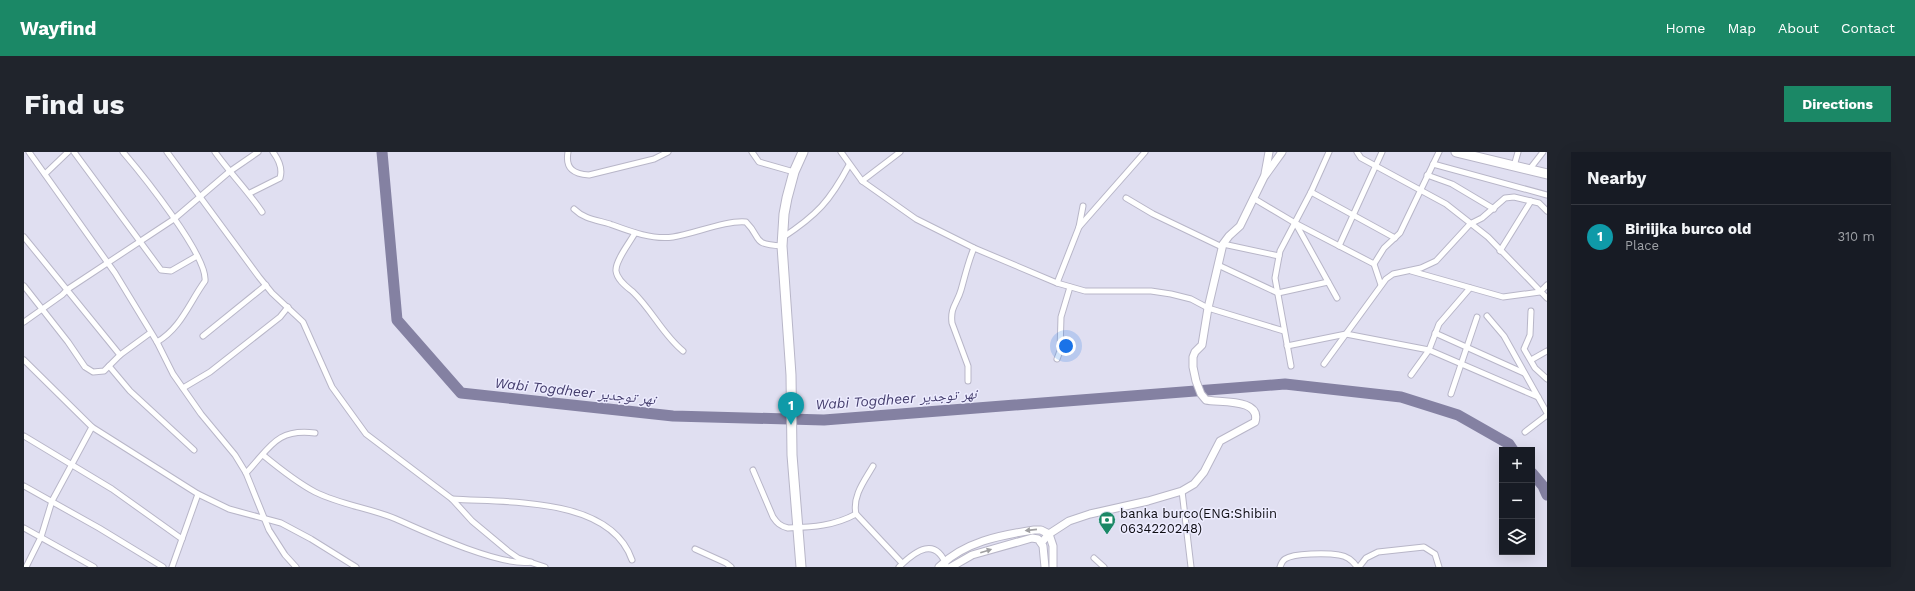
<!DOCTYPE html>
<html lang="en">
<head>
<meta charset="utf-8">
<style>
  body { margin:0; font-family:"Work Sans","Noto Naskh Arabic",sans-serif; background:#20242c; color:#f1f3f6 }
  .controls { position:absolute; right:12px; bottom:12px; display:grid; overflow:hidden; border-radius:0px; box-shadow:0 4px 16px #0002 }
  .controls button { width:36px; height:36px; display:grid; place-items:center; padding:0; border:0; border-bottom:1px solid #363941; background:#171b24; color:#f1f3f6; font:20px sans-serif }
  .you { position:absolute; left:1042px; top:194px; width:14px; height:14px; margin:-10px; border:3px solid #fff; border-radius:50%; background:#1a73e8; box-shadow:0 0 0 6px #1a73e833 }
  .badge { display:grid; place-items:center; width:26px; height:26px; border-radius:50%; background:#1b8866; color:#fff; font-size:13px; font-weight:700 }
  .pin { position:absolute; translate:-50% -33px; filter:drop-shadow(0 1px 2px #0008) }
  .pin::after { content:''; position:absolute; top:21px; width:14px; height:12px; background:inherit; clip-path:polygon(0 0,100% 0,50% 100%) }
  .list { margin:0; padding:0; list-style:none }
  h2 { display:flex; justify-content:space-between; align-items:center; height:52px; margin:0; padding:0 16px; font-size:17px }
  h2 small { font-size:13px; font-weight:400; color:#9ea1a6 }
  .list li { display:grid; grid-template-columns:26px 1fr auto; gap:12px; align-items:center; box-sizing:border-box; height:64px; padding:0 16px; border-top:1px solid #363941 }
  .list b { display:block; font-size:15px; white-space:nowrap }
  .list p { margin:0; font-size:13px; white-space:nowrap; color:#9ea1a6 }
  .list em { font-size:13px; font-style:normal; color:#9ea1a6 }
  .icon { flex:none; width:22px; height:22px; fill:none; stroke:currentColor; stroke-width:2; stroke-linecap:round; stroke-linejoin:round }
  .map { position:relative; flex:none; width:1523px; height:415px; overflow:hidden; border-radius:0px }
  header { display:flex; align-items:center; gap:24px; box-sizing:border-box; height:56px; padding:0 20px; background:#1b8866; color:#fff }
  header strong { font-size:19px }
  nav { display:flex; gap:22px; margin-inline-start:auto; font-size:14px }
  .intro { display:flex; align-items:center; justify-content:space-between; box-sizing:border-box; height:96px; padding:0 24px }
  h1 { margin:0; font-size:28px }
  .button { padding:10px 18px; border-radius:0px; background:#1b8866; color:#fff; font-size:14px; font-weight:700 }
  main { display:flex; gap:24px; padding:0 24px }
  aside { flex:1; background:#171b24; border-radius:0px; box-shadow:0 4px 16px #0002 }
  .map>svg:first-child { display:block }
</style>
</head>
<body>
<header>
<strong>Wayfind</strong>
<nav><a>Home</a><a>Map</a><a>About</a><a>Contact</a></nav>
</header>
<div class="intro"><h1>Find us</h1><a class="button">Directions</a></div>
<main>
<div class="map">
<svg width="1523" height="415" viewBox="0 0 1523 415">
  <rect width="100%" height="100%" fill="#e0dff1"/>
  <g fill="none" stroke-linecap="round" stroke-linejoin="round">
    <g stroke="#8481a2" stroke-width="11">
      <polyline points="358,0 373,168 437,241 649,264 800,268 1261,232 1377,245 1434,263 1485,292 1489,298"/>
      <polyline points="1508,321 1519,334 1523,343"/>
    </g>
    <g stroke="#b8b6c8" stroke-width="7">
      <g id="street">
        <polyline points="5,0 91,121 133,190 149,222 177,262 211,303 222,321 245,378 261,403 272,415"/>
        <polyline points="50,0 137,118 147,119 173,104"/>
        <path d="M 99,0 C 117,21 184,104 181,129 C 165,151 157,176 133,190"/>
        <polyline points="143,0 235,125 248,141 279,170 308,235 342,282 428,347 448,369 484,399 494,406 521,415"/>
        <path d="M 191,0 C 206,21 224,39 238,60"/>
        <path d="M 544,0 C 541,17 550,22 565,23 L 630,7 L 644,0"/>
        <polyline points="728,0 735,10 770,20"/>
        <polyline points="817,0 838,29 892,67 950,96 1033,131 1061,139 1127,139 1147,142 1167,147 1184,156 1260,179"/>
        <polyline points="1333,0 1337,6 1422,52 1464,85 1523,146"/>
        <polyline points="1409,12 1523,43"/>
        <polyline points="1490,14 1494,0"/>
        <polyline points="1505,18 1519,0"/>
        <polyline points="21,22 44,0"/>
        <polyline points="1403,23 1428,32 1470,57"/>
        <polyline points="838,29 876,0"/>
        <polyline points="1287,40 1371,86"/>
        <path d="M 226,41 L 256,26 C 259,16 255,8 249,0"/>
        <polyline points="1102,46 1129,62 1198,95"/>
        <polyline points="1229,46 1271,71 1350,112"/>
        <path d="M 550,57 C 560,67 573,68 586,72 C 605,79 628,88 649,85 C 670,82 702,68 722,70 C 739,87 726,92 758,94"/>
        <polyline points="1272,72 1313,146"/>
        <polyline points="1055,75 1121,0"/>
        <path d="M 611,81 C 606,90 591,109 592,119 C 593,128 603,135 609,140 C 628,158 639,183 659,199"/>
        <polyline points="0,85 96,203"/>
        <path d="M 758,86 C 793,63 806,49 825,13"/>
        <polyline points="1199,92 1255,104"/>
        <polyline points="1315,94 1358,0"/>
        <polyline points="1476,99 1507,49"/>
        <polyline points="1194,113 1254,141 1304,130"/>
        <polyline points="1387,119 1479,145 1516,140 1523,133"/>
        <polyline points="1033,131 1055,75 1059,54"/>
        <polyline points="1357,133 1350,112 1360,96 1376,81 1415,0"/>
        <polyline points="0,134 44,190 61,215 69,220 80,219 96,203 126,181"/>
        <polyline points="1507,159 1506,183 1500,197 1511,216 1523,227"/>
        <polyline points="1463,164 1480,184 1523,261"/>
        <polyline points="0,170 38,143 44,137 150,67 205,20 234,0"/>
        <polyline points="1411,181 1500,221"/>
        <polyline points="179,184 242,133"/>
        <polyline points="1263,194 1322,182 1405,198 1514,245"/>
        <polyline points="1033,207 1036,199 1037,165 1046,135"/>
        <polyline points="0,208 68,275 174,342 205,357 257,371 287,387 332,415"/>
        <polyline points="1507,208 1523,199"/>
        <polyline points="1300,212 1362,127 1369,122 1397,116 1412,109 1446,72 1458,66 1481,46 1490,45 1515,51 1523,59"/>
        <polyline points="85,214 106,239 170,298"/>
        <polyline points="1267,214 1251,126 1256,99 1287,40 1305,0"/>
        <polyline points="1387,223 1405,198 1415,172 1446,136"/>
        <path d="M 944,229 L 944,214 L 928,171 C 926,155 933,152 937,138 C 941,124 944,110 950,96"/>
        <polyline points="159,236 186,220 256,165 264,155"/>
        <polyline points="1427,242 1453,165"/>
        <polyline points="1501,280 1523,263"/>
        <polyline points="0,284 88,337 158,387"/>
        <path d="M 239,303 C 256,317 272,330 291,340 C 317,353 346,356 372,367 C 401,380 477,415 507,410"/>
        <path d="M 849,314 C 841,328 828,344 832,362 L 878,411"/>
        <path d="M 729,318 L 749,365 C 753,371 756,374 764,376 C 789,375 810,374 832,362"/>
        <path d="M 222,321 C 246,296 252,276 291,281"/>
        <polyline points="0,334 75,376 139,415"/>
        <polyline points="1158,339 1167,415"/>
        <path d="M 428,347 C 482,351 586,344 608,408"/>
        <polyline points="0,376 70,415"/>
        <polyline points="671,397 702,411 707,415"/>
        <polyline points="1070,406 1080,415"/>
        <polyline points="2,415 17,385 28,349 68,275"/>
        <polyline points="148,415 174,342"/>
        <path d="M 875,415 C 892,398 912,384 923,415"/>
        <path d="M 1256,415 C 1257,412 1258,409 1261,407 C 1270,401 1303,401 1315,403 C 1322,404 1329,409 1333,415"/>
        <polyline points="1335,415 1342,406 1354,400 1400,395 1411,402 1415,415"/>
      </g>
    </g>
    <g stroke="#b8b6c8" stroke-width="9">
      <g id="secondary">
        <polyline points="1241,22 1245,0"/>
        <path d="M 1018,390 L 1025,382 L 1045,369 L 1066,362 L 1124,349 L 1158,339 L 1170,332 L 1180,320 L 1196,289 L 1231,270 C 1238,246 1195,251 1182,248 L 1177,242 L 1172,229 L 1169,215 L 1169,205 L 1171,200 L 1178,193 L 1184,156 L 1199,92 L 1205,84 L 1216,74 L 1240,25 L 1258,0"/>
        <path d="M 915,415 C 940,390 976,383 1010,378 L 1017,378 L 1025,382 L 1029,394 L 1029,415"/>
        <polyline points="927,415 948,403 1008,386 1014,387 1019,394 1021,415"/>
      </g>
    </g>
    <g stroke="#b8b6c8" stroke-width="11">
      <g id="highway">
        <polyline points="1432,0 1523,22"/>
        <polyline points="777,415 768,303 767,223 758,94 760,62 763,46 770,20 779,0"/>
      </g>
    </g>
    <use href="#street" stroke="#fff" stroke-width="5"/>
    <use href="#secondary" stroke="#fff" stroke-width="7"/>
    <use href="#highway" stroke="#fff" stroke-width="9"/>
  </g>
  <defs><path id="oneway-solid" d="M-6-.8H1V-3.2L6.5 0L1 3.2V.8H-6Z"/></defs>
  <g fill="#9f9fa1">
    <use href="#oneway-solid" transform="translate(1007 378) rotate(174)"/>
    <use href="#oneway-solid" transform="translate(962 399) rotate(-17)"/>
  </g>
  <defs>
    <g id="bank-pin" transform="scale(0.9)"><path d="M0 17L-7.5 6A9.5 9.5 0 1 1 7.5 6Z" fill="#1b8866" stroke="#edecff"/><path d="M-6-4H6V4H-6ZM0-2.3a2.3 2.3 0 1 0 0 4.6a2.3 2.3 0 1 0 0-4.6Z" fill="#fff"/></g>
  </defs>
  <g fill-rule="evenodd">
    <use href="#bank-pin" x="1083" y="368"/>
  </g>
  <g text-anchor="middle" stroke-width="3" stroke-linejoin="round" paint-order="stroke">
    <g font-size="13" fill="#0f0e14" stroke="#edecff" text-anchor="start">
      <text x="1096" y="366">banka burco(ENG:Shibiin<tspan x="1096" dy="15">0634220248)</tspan></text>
    </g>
    <g font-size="14" font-style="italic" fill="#433c6c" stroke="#edecff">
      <text transform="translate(551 239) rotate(6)" y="5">Wabi Togdheer نهر توجدير</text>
      <text transform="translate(872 247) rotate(-4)" y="5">Wabi Togdheer نهر توجدير</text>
    </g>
  </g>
</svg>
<div class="controls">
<button>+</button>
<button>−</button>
<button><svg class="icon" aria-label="layers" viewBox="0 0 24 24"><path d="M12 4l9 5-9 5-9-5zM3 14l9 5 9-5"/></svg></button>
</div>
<div class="you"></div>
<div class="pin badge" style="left:767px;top:273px;background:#0f9aa8">1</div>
</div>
<aside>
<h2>Nearby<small></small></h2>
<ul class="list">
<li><span class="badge" style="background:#0f9aa8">1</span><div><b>Biriijka burco old</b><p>Place</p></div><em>310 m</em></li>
</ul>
</aside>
</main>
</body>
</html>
